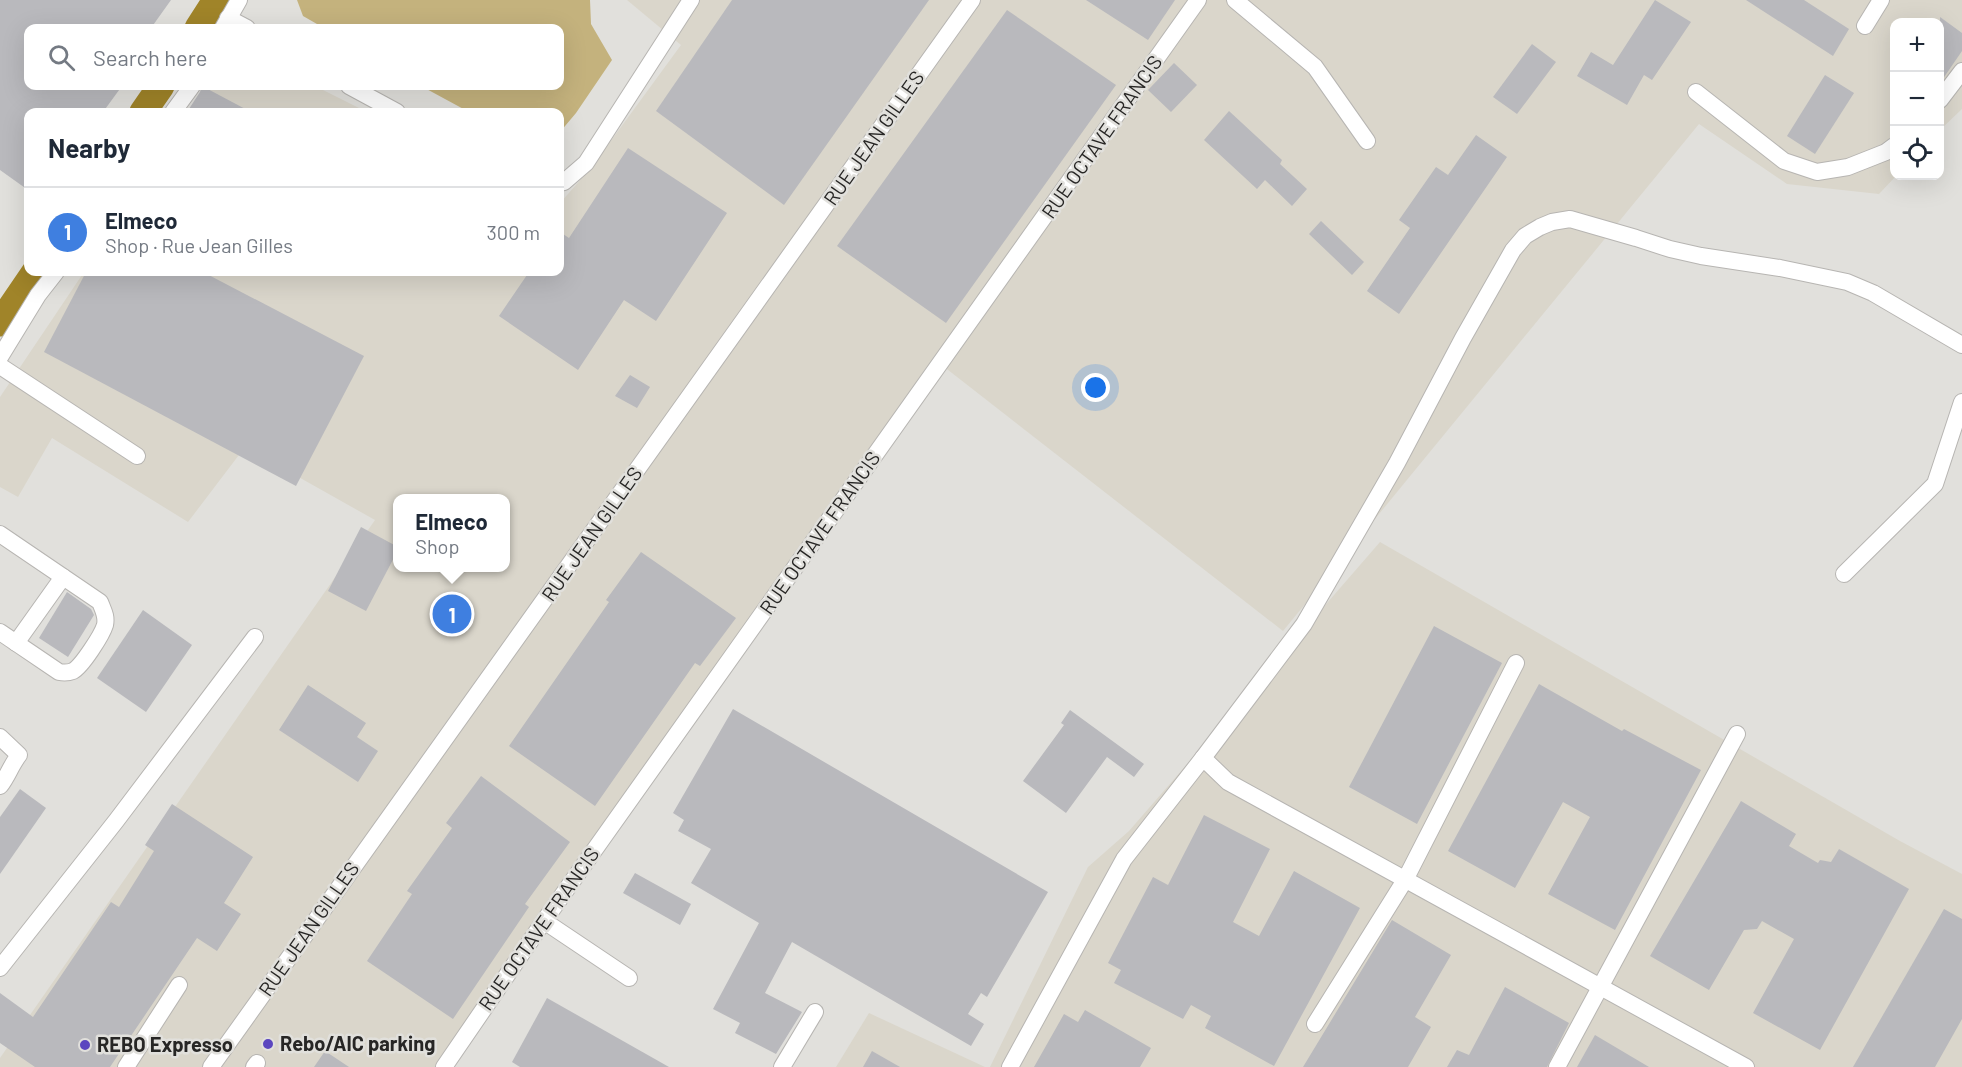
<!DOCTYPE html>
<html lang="en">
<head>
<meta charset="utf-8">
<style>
  body { margin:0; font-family:Barlow,sans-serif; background:#f6f6f7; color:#1f2937 }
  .controls { position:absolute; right:18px; top:18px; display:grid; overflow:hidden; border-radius:12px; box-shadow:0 6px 24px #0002 }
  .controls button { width:54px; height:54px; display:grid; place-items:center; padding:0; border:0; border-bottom:2px solid #e0e1e3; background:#fff; color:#1f2937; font:30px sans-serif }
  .you { position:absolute; left:1096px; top:388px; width:21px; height:21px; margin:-15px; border:4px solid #fff; border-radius:50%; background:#1a73e8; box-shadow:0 0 0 9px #1a73e833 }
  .badge { display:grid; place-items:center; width:39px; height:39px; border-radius:50%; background:#d93025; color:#fff; font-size:20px; font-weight:700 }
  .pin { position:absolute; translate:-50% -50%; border:3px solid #fff; box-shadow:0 2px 6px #0006 }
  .popup { position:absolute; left:393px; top:494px; width:117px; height:78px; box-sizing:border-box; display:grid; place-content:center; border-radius:12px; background:#fff; filter:drop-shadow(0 2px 4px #0005); font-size:20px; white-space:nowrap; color:#747a83 }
  .popup b { font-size:22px; color:#1f2937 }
  .popup::after { content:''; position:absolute; left:50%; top:100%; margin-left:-12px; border:12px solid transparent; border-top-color:#fff }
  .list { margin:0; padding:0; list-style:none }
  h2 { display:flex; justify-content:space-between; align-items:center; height:78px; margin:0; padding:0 24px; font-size:26px }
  h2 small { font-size:20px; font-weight:400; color:#747a83 }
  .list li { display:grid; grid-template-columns:39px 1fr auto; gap:18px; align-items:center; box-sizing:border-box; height:90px; padding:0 24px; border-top:2px solid #e0e1e3 }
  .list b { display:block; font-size:22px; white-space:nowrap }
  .list p { margin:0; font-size:20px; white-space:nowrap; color:#747a83 }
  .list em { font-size:20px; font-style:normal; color:#747a83 }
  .icon { flex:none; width:33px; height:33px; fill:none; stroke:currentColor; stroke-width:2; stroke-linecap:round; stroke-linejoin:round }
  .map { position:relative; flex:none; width:1962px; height:1067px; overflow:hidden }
  .search { position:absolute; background:#fff; box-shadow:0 6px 24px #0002; left:24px; top:24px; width:540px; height:66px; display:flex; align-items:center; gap:15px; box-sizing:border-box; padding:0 21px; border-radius:12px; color:#747a83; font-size:22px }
  .panel { position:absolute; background:#fff; box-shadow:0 6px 24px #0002; left:24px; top:108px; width:540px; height:168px; border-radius:12px }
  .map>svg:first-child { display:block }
</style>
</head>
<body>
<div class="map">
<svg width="1962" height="1067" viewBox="0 0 1962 1067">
  <rect width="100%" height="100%" fill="#e1e0dc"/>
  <g fill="#dad6cb" fill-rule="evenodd">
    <path d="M 627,0 L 1962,0 L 1962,109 L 1940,130 L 1940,22 L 1894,22 L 1896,176 L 1879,194 L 1787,184 L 1699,124 L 1283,631 L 934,359 L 437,1067 L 0,1067 L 0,1058 L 375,520 L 245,447 L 188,522 L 52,438 L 18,497 L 0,487 L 0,397 L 84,272 L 560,272 L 560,203 L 591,168 L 681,45 ZM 398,498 L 506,498 L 506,568 L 398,568 Z"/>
    <polygon points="207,86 315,86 367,112 190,112"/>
    <polygon points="1380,542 1900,841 1962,874 1962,1067 990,1067 1088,867 1129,831"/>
    <polygon points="869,1013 985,1067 836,1067"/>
  </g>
  <polygon fill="#c4b27d" points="297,0 590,0 591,24 612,60 576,113 560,132 560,112 469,112 421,86 560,86 560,28 324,28 303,16"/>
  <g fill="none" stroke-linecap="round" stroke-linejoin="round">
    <g stroke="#a08429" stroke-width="27">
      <polyline points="198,28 216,0"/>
      <polyline points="143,112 161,86"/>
      <polyline points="0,323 35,272"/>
    </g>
  </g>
  <g fill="#b9b9bd">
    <polygon points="0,0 171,0 151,28 28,28 28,86 122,86 103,112 28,112 28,190 0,170"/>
    <polygon points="732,0 929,0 784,205 656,111"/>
    <polygon points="1086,0 1175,0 1148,40"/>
    <polygon points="1655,0 1691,22 1652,80 1644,75 1627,105 1577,76 1591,52 1613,65"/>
    <polygon points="1746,0 1804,0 1849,29 1833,56"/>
    <polygon points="1007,10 1116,85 946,323 837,246"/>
    <polygon points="1940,17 1962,33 1962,51 1940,83"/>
    <polygon points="1532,44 1556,62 1517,114 1493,97"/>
    <polygon points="1174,63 1197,85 1171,112 1148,90"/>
    <polygon points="1825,75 1854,93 1815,154 1787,136"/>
    <polygon points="202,86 251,112 187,112 200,92"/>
    <polygon points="1229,111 1282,160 1280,164 1307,189 1292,206 1265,180 1257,189 1204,140"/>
    <polygon points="1476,135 1507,157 1399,314 1367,291 1410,228 1399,220 1436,167 1448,175"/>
    <polygon points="628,148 727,213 656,321 624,300 578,370 499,316 529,272 560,272 560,232 569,238"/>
    <polygon points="1321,221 1364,262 1352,275 1309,234"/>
    <polygon points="86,272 203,272 364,356 296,486 44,352"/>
    <polygon points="630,375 650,387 637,408 615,396"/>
    <polygon points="361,527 398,547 398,550 366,611 328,591"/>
    <polygon points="641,552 736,618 700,666 695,663 595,806 509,746 609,602 606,600"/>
    <polygon points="67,592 91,609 94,615 68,657 39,638"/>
    <polygon points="143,610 192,645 146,712 97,678"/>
    <polygon points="1434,626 1502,663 1417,824 1349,787"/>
    <polygon points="1539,684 1622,731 1624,729 1701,770 1615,930 1548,894 1590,817 1563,802 1515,888 1448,851"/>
    <polygon points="308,685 366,723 357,737 378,751 358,782 279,730"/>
    <polygon points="733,709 1048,892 987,997 981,993 968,1014 984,1024 971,1046 792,942 765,993 802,1012 776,1054 735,1033 740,1023 713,1009 759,923 691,883 711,849 678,831 684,820 673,813"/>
    <polygon points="1070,710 1144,764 1134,777 1107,757 1066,813 1023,781 1064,725 1061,723"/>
    <polygon points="481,776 570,842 525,904 529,907 453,1019 367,961 412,894 407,891 452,828 446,823"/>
    <polygon points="20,789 46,808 0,874 0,817"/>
    <polygon points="1741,801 1796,834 1789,846 1818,863 1820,860 1831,862 1839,849 1909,889 1820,1050 1753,1013 1794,939 1762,921 1757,929 1744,930 1709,990 1650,956"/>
    <polygon points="172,804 253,857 224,903 241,914 217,951 197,938 110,1067 35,1067 0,1043 0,993 33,1017 111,902 119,907 154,851 145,845"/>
    <polygon points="1204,815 1270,849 1233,922 1259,936 1294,871 1360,908 1274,1066 1205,1028 1211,1016 1191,1005 1183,1019 1114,983 1121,970 1108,963 1153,877 1168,885"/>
    <polygon points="635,873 691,904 680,925 623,893"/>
    <polygon points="1944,909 1962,919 1962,1019 1935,1067 1853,1067"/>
    <polygon points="1392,920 1451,955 1415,1017 1431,1027 1408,1067 1303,1067"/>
    <polygon points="1505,987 1569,1023 1547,1067 1447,1067 1457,1050 1469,1055"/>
    <polygon points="547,998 669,1067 520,1067 512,1062"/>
    <polygon points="1085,1010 1151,1048 1140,1067 1034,1067 1064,1014 1078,1022"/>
    <polygon points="1595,1035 1649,1067 1577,1067"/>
    <polygon points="325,1051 349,1067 314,1067"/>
    <polygon points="872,1051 900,1067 863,1067"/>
  </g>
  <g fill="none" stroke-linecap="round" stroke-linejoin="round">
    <g stroke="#b7b5b2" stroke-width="18">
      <g id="minor">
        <polyline points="1235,0 1315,67 1367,141"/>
        <polyline points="228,18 247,28"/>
        <polyline points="1865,26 1881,0"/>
        <polyline points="223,28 239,0"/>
        <polyline points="349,86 397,112"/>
        <polyline points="1696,92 1784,161 1817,172 1848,167 1886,152 1894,146"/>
        <polyline points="1940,100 1962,71"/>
        <polyline points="173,112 192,86"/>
        <polyline points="560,183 564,182 586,163 691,0"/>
        <polyline points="0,357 38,295 56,272"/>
        <polyline points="0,366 137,456"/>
        <path d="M 0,534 L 100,602 C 103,610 107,616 105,625 C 102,635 82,666 73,671 C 68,673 64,673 59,672 L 0,632"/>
        <polyline points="1844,574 1935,484 1962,402"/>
        <polyline points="16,643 63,577"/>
        <path d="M 0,737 L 19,755 C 11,765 8,776 0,786"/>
        <polyline points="1203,758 1304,624 1397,463 1463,338 1513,250 1525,236 1540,227 1552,222 1570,219 1636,238 1670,249 1701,256 1780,268 1847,282 1873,293 1962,345"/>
        <polyline points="544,921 629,978"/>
        <polyline points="0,968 116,821 255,637"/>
        <polyline points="1315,1024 1405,880 1516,663"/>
        <polyline points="126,1067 179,985"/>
        <polyline points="211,1067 972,0"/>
        <polyline points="254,1067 257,1063"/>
        <polyline points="444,1067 544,921 1198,0"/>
        <polyline points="782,1067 815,1012"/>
        <polyline points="1010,1067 1124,859 1203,758 1228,782 1746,1067"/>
        <polyline points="1557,1067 1737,734"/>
      </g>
    </g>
    <use href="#minor" stroke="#fff" stroke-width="16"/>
  </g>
  <g fill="#5b46bf" stroke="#e1e0dc" stroke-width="2">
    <circle cx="268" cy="1044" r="6"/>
    <circle cx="85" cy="1045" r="6"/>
  </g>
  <g text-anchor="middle" stroke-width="5" stroke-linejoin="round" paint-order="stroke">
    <g font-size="20" fill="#272625" stroke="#e1e0dc">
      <text transform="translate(1102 137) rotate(-55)" y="7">RUE OCTAVE FRANCIS</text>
      <text transform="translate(874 138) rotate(-55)" y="7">RUE JEAN GILLES</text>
      <text transform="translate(820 533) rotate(-55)" y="7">RUE OCTAVE FRANCIS</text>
      <text transform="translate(592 534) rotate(-55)" y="7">RUE JEAN GILLES</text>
      <text transform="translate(309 929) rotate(-55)" y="7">RUE JEAN GILLES</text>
      <text transform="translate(539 929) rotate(-55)" y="7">RUE OCTAVE FRANCIS</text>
    </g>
    <g font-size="20" font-weight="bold" fill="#272625" stroke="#e1e0dc" text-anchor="start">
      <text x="280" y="1051">Rebo/AIC parking</text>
      <text x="97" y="1052">REBO Expresso</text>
    </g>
  </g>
</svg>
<div class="controls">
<button>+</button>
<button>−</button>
<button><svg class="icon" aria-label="locate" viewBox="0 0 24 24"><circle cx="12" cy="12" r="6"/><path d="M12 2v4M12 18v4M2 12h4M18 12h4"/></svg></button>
</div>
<div class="you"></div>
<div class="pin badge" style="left:452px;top:614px;background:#3f7fe0">1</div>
<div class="popup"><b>Elmeco</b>Shop</div>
<div class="search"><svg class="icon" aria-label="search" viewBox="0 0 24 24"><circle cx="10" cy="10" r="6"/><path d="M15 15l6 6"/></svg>Search here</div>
<section class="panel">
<h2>Nearby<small></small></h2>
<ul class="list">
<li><span class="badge" style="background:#3f7fe0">1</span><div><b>Elmeco</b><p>Shop · Rue Jean Gilles</p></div><em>300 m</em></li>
</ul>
</section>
</div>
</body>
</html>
